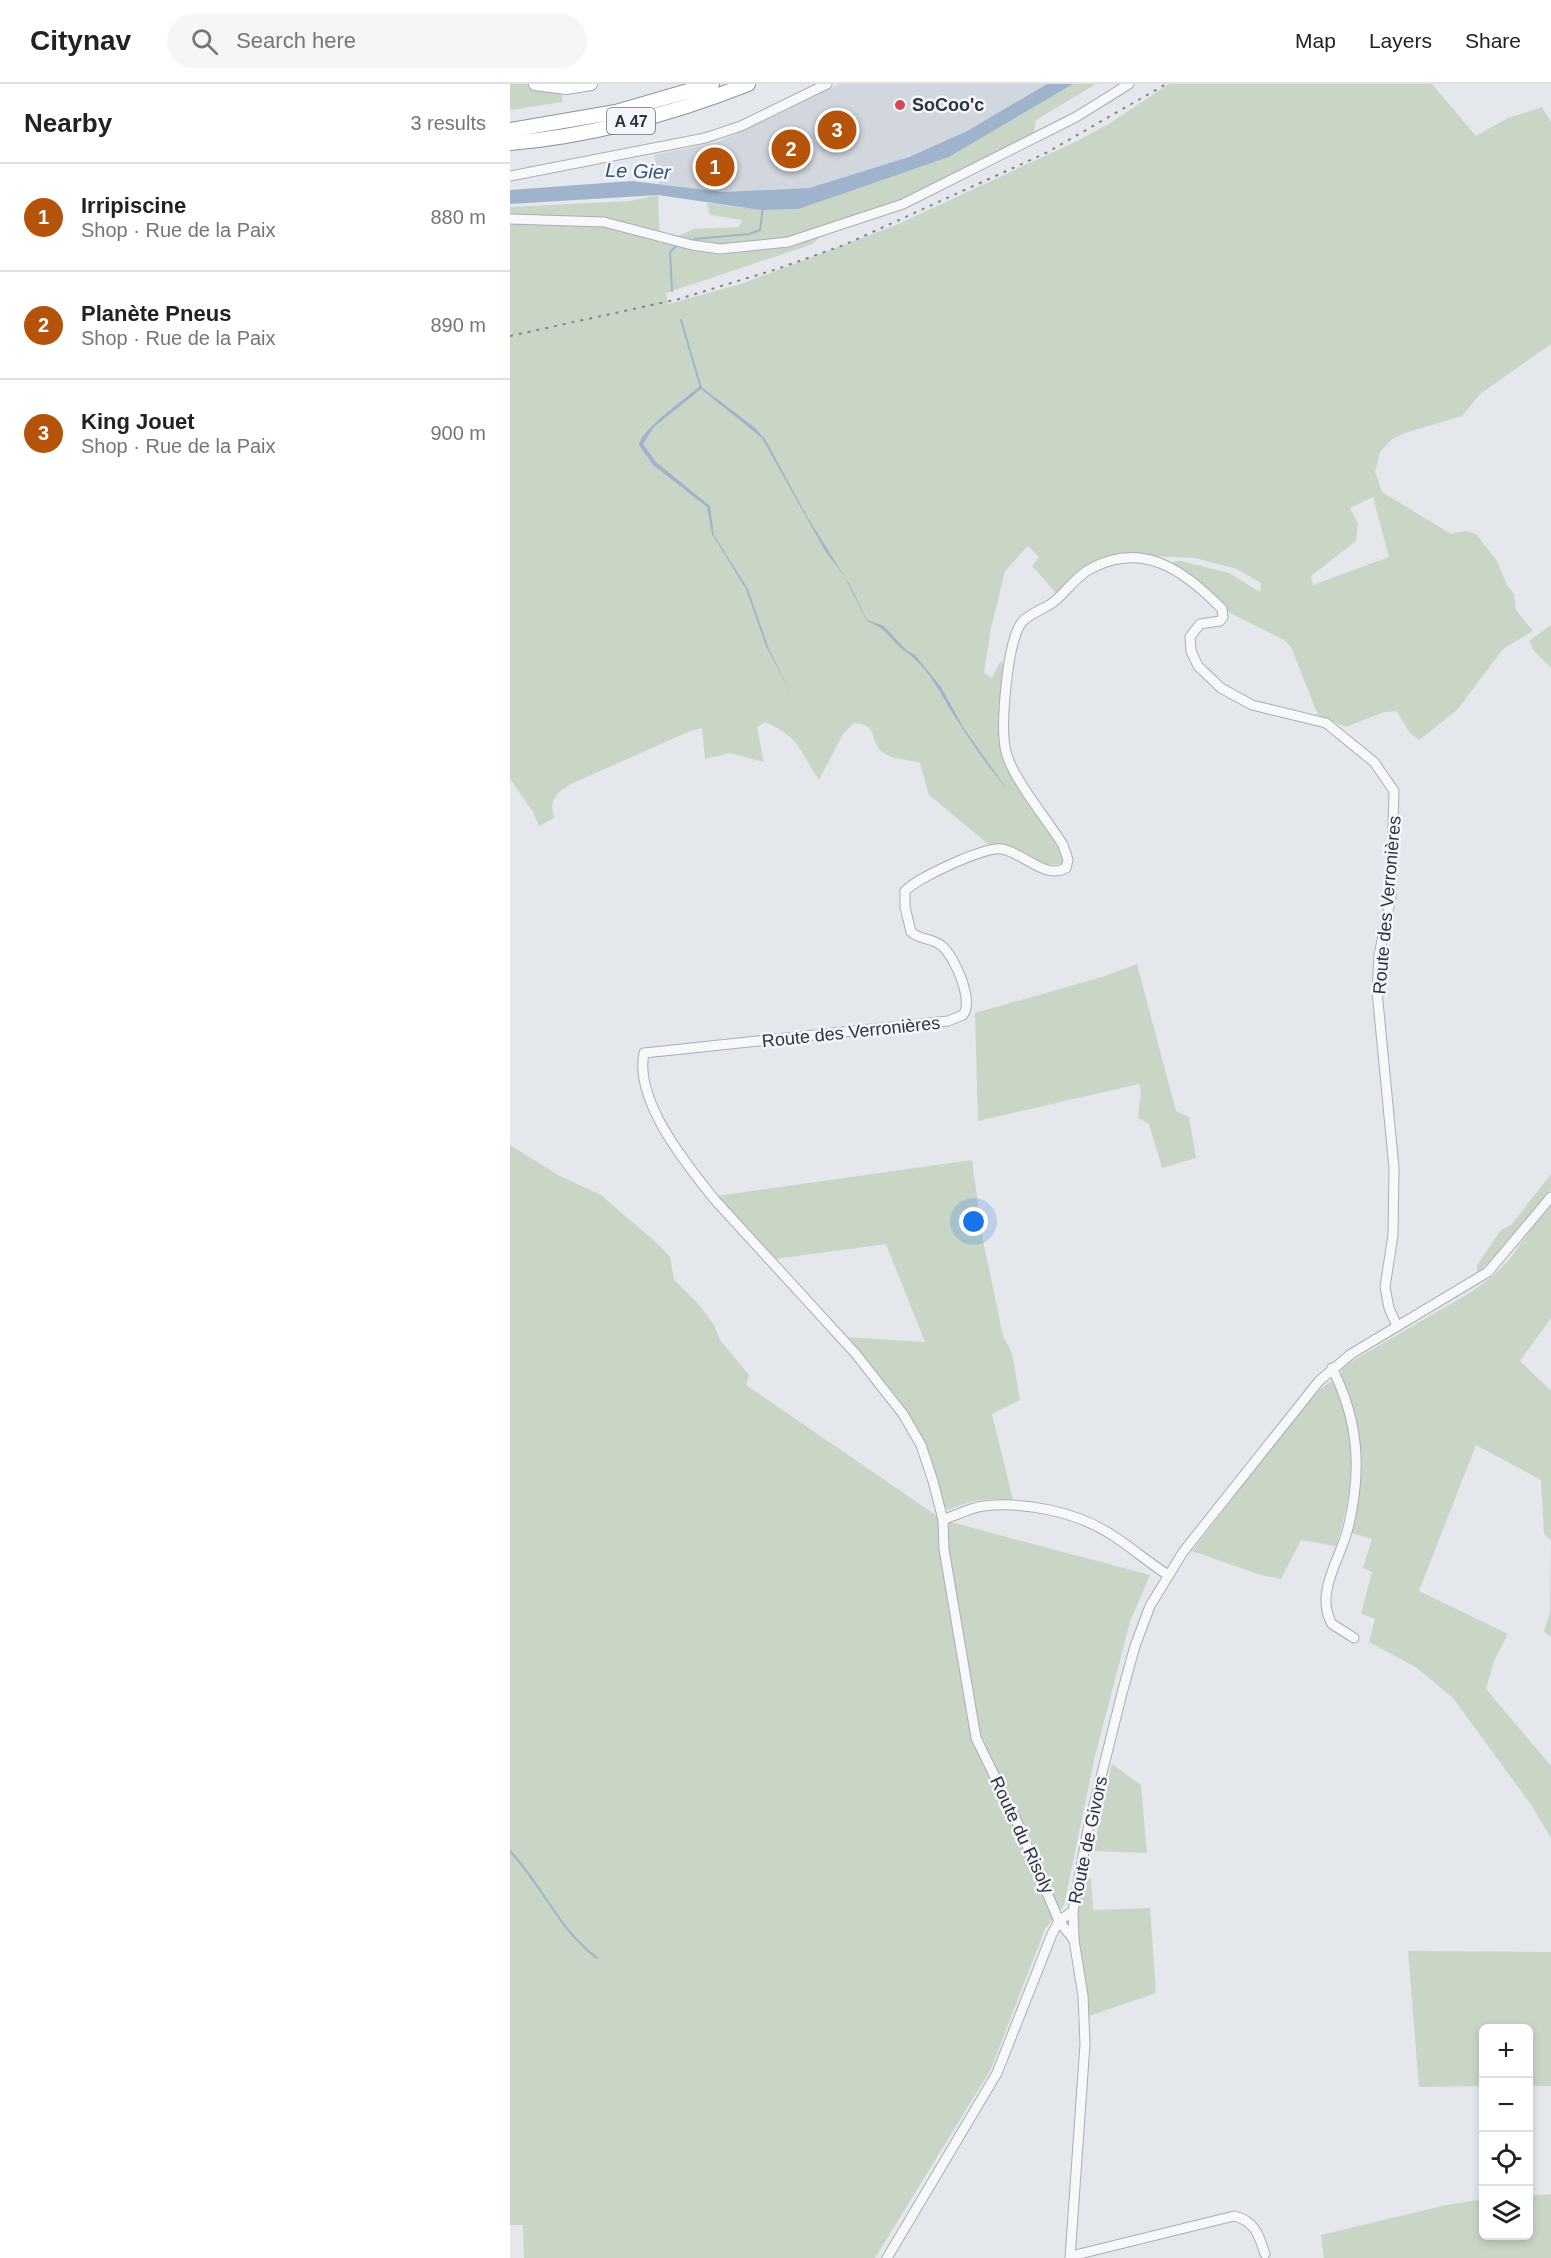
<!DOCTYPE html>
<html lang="en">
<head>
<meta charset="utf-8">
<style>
  body { margin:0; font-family:Helvetica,sans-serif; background:#f6f6f6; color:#222 }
  .controls { position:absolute; right:18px; bottom:18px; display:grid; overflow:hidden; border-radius:9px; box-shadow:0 3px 9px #0003 }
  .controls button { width:54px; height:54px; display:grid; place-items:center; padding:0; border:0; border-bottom:2px solid #e0e0e0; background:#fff; color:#222; font:30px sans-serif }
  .you { position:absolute; left:464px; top:1138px; width:21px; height:21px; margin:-15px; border:4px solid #fff; border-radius:50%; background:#1a73e8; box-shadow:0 0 0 9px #1a73e833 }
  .badge { display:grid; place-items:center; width:39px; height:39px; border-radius:50%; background:#b45309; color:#fff; font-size:20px; font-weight:700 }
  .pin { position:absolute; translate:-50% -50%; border:3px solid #fff; box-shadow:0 2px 6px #0006 }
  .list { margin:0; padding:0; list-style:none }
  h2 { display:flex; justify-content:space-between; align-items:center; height:78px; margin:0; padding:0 24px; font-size:26px }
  h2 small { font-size:20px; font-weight:400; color:#767676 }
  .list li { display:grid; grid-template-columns:39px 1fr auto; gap:18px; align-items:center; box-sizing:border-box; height:108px; padding:0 24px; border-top:2px solid #e0e0e0 }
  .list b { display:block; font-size:22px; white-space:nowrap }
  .list p { margin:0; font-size:20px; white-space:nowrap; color:#767676 }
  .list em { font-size:20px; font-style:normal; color:#767676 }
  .icon { flex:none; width:33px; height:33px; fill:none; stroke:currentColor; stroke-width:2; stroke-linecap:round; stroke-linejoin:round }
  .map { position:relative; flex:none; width:1041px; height:2174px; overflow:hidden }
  header { display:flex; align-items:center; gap:36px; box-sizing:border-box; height:84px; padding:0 30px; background:#fff; border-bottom:2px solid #e0e0e0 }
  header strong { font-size:28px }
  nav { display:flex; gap:33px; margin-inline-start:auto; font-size:21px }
  .search { width:420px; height:54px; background:#f6f6f6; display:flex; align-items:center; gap:15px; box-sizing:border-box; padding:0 21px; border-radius:33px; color:#767676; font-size:22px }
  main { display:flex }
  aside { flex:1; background:#fff }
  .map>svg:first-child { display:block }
</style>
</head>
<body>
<header>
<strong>Citynav</strong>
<div class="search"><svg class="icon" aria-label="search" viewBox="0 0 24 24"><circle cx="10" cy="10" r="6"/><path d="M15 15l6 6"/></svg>Search here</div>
<nav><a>Map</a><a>Layers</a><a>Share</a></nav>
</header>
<main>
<aside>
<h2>Nearby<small>3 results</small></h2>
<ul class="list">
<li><span class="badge">1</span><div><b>Irripiscine</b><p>Shop · Rue de la Paix</p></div><em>880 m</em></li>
<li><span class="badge">2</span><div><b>Planète Pneus</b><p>Shop · Rue de la Paix</p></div><em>890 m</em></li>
<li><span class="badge">3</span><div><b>King Jouet</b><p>Shop · Rue de la Paix</p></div><em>900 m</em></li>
</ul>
</aside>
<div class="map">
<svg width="1041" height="2174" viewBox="0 0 1041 2174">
  <rect width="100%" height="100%" fill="#e4e7ec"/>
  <polygon fill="#d2d6de" points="330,0 537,0 457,47 399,73 299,104 213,108 149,100 144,71 208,58"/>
  <g fill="#c9d6c5" fill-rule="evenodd">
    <polygon points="0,0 48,0 53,18 0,26"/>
    <path d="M 563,0 L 586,0 L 526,36 L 524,50 L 381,121 L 322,140 L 303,160 L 156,209 L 158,220 L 234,199 L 386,141 L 567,57 L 597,41 L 659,0 L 922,0 L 966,52 L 998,34 L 1032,23 L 1041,38 L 1041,260 L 970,310 L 952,332 L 895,349 L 881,356 L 870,368 L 865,388 L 872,408 L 941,450 L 955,447 L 966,450 L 987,477 L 997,501 L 1004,510 L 1006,526 L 1023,547 L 993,565 L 947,626 L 909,656 L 899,648 L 887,627 L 874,628 L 836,643 L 808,631 L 781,563 L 774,556 L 720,529 L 663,480 L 665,477 L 671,477 L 719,489 L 750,508 L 751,499 L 727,485 L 685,474 L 619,471 L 593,476 L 549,512 L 522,482 L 529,473 L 518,462 L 495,487 L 481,544 L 474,589 L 482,594 L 490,578 L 494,579 L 489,645 L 491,662 L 550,764 L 554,775 L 551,780 L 536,781 L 497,761 L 478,760 L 419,711 L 410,679 C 398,675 383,676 372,668 C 358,656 370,641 344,639 L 333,650 L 309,696 C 289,666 291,654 255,638 L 247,643 L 254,678 L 219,669 L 195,675 L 192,644 L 178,648 L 61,700 C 46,709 39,715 44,734 L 29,742 L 23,728 L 0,695 L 0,123 L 120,117 L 148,111 L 150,160 L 184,145 L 229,143 L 232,136 L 200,131 L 197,119 L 250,126 L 289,125 L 439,73 ZM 863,413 L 879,473 L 803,501 L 801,492 L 846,457 L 848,440 L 840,424 Z"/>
    <polygon points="1041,541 1041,584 1024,567 1019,557"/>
    <polygon points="627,880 666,1027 679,1033 686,1074 652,1084 639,1040 628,1034 631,1006 629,1000 468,1037 465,929 592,893"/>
    <polygon points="0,1061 48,1091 91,1111 149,1161 160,1173 164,1196 191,1223 204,1241 210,1256 239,1291 236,1301 433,1436 640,1491 620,1538 585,1672 554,1821 535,1845 481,1985 365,2174 14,2174 13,2141 0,2141"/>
    <path d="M 462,1076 L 473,1156 L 493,1252 L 502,1269 L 510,1316 L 482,1330 L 503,1416 C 479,1413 460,1416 438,1426 C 426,1414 419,1367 409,1348 C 389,1311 362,1282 333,1253 L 415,1258 L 376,1160 L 265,1175 L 206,1112 Z"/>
    <polygon points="1041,1090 1041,1105 986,1171 967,1190 967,1181 991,1146 1001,1141"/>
    <path d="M 1041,1117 L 1041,1234 L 1010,1277 L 1041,1307 L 1041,1553 L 1034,1548 L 1040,1528 L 1041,1457 L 1034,1450 L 1031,1396 L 966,1361 L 909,1507 L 998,1550 L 984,1577 L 976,1605 L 1041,1682 L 1041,1754 L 1022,1722 L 943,1614 L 907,1584 L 859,1558 L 865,1535 L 851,1530 L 862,1488 L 853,1484 L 862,1455 L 839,1448 C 852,1380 856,1358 831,1292 L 832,1285 L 837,1280 L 963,1207 L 983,1192 L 999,1176 Z"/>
    <path d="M 821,1297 C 855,1337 841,1416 826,1462 L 791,1456 L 771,1495 L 751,1491 L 682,1467 L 770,1353 L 807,1308 Z"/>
    <polygon points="602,1680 631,1701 637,1769 583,1767"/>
    <polygon points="581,1794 583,1826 640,1824 646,1909 579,1932 568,1854 567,1828 571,1795"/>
    <polygon points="898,1867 1041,1868 1041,2002 1019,2002 1018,1944 974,1944 973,2002 909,2003"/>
    <polygon points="1041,2110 1041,2174 814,2174 811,2151 932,2122 973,2115 974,2152 1018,2152 1019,2112"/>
  </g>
  <g fill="#9fb4cc">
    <polygon points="537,0 563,0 439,73 289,125 250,126 148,111 0,120 0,106 122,97 213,108 299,104 399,73 457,47"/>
    <path d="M 190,302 L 244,343 L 255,355 L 298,434 L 341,503 L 357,536 L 374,542 L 396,566 L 405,571 L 431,603 L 453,643 L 497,705 C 478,683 461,658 445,633 C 430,609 419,584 396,568 C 379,556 380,546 357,537 L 334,492 L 314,465 L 252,354 L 191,305 L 144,343 L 133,360 L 146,378 L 200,422 L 204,451 L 238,505 L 259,565 L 281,610 L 256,562 L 236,505 L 202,450 L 197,423 L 143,381 L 129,361 C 130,346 178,313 190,302 Z"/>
  </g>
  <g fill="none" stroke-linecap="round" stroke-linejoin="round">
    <g stroke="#9fb4cc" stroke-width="2">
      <polyline points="184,155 239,150 250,146 253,123"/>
      <polyline points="162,207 160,168 167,161"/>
      <polyline points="171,236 191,304"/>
      <path d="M 0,1767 C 32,1801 48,1845 87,1874"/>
    </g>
    <g stroke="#a9aeb7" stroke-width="11">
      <g id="minor">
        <polyline points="0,92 195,54 231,42 317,0"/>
        <polyline points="0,135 94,138 182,161 210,165 278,158 393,120 566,33 619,0"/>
        <path d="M 822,1284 C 849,1337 852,1387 838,1444 C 831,1474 804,1509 822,1540 L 844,1554"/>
        <path d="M 433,1436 C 446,1431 460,1424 473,1422 C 514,1417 567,1428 602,1451 C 621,1463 639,1479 658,1491"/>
        <path d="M 564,1856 L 549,1837 L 507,1738 L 466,1654 L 434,1465 L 433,1436 L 423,1397 L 411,1361 L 393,1330 L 345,1269 L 205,1116 C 177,1081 124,1017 134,969 L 438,937 L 453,931 C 464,917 445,873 432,862 C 423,854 410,856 401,848 L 395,823 L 395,807 C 407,794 475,762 492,765 C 512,768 535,796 556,784 L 558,776 L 553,761 C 538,736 499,691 495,663 C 491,639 497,557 512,538 C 521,528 536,525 546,516 C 557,506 567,492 580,485 C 633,456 675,487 712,525 L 713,533 L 710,537 L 690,540 L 680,553 L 681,567 L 688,582 L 711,604 L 742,621 L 816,639 L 864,678 L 884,707 L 881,813 L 869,871 L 867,907 L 884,1084 L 883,1151 L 875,1203 L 879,1224 L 887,1242"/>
        <path d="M 561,2172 L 724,2132 C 745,2137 749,2151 755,2170"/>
        <polyline points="377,2174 487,1989 542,1850 549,1837 563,1827"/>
        <polyline points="560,2174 575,1960 573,1912 564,1856 563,1827 578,1745 612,1609 625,1562 640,1522 673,1468 809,1297 841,1270 978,1188 1041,1113"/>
      </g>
    </g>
    <g stroke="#a3abb8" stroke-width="14">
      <polyline id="major" points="25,0 56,4 81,0"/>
    </g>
    <g stroke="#8b94a3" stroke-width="16">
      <g id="highway">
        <polyline points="0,46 106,28 202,0"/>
        <path d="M 0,59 C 82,52 162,30 238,0"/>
      </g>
    </g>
    <use href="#minor" stroke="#f7f8fa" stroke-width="9"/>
    <use href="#major" stroke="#fff" stroke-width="12"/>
    <use href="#highway" stroke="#fff" stroke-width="14"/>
    <polyline stroke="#7d8696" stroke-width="2" stroke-dasharray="3 6" stroke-linecap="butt" points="0,252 169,215 267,185 334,161 538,68 656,0"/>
  </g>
  <circle fill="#d1495b" stroke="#f4f6f9" stroke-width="2" cx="390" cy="21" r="6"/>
  <g text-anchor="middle" stroke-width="5" stroke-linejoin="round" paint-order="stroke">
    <rect fill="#f4f6f9" stroke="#676e7b" stroke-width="1.5" x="97" y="24" width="48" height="26" rx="4.5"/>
    <g font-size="16" font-weight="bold" fill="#2b3445">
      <text x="121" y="43">A 47</text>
    </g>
    <g font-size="18" font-weight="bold" fill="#2b3445" stroke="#f4f6f9" text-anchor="start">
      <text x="402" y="27">SoCoo'c</text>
    </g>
    <g font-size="18" fill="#2b3445" stroke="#f4f6f9">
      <text transform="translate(877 821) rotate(-85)" y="6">Route des Verronières</text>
      <text transform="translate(341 948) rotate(-6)" y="6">Route des Verronières</text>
      <text transform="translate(512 1751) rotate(65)" y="6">Route du Risoly</text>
      <text transform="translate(578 1756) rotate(-78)" y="6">Route de Givors</text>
    </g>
    <g font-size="20" font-style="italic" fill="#34527a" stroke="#f4f6f9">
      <text transform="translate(128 87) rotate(2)" y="7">Le Gier</text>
    </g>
  </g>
</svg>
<div class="controls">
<button>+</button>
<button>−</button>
<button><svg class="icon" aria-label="locate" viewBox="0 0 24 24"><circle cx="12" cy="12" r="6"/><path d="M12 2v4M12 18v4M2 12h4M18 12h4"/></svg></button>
<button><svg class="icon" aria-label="layers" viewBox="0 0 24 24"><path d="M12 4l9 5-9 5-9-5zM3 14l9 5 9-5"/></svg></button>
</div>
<div class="you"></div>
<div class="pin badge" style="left:205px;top:83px">1</div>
<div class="pin badge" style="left:281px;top:65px">2</div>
<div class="pin badge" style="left:327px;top:46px">3</div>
</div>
</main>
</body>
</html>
